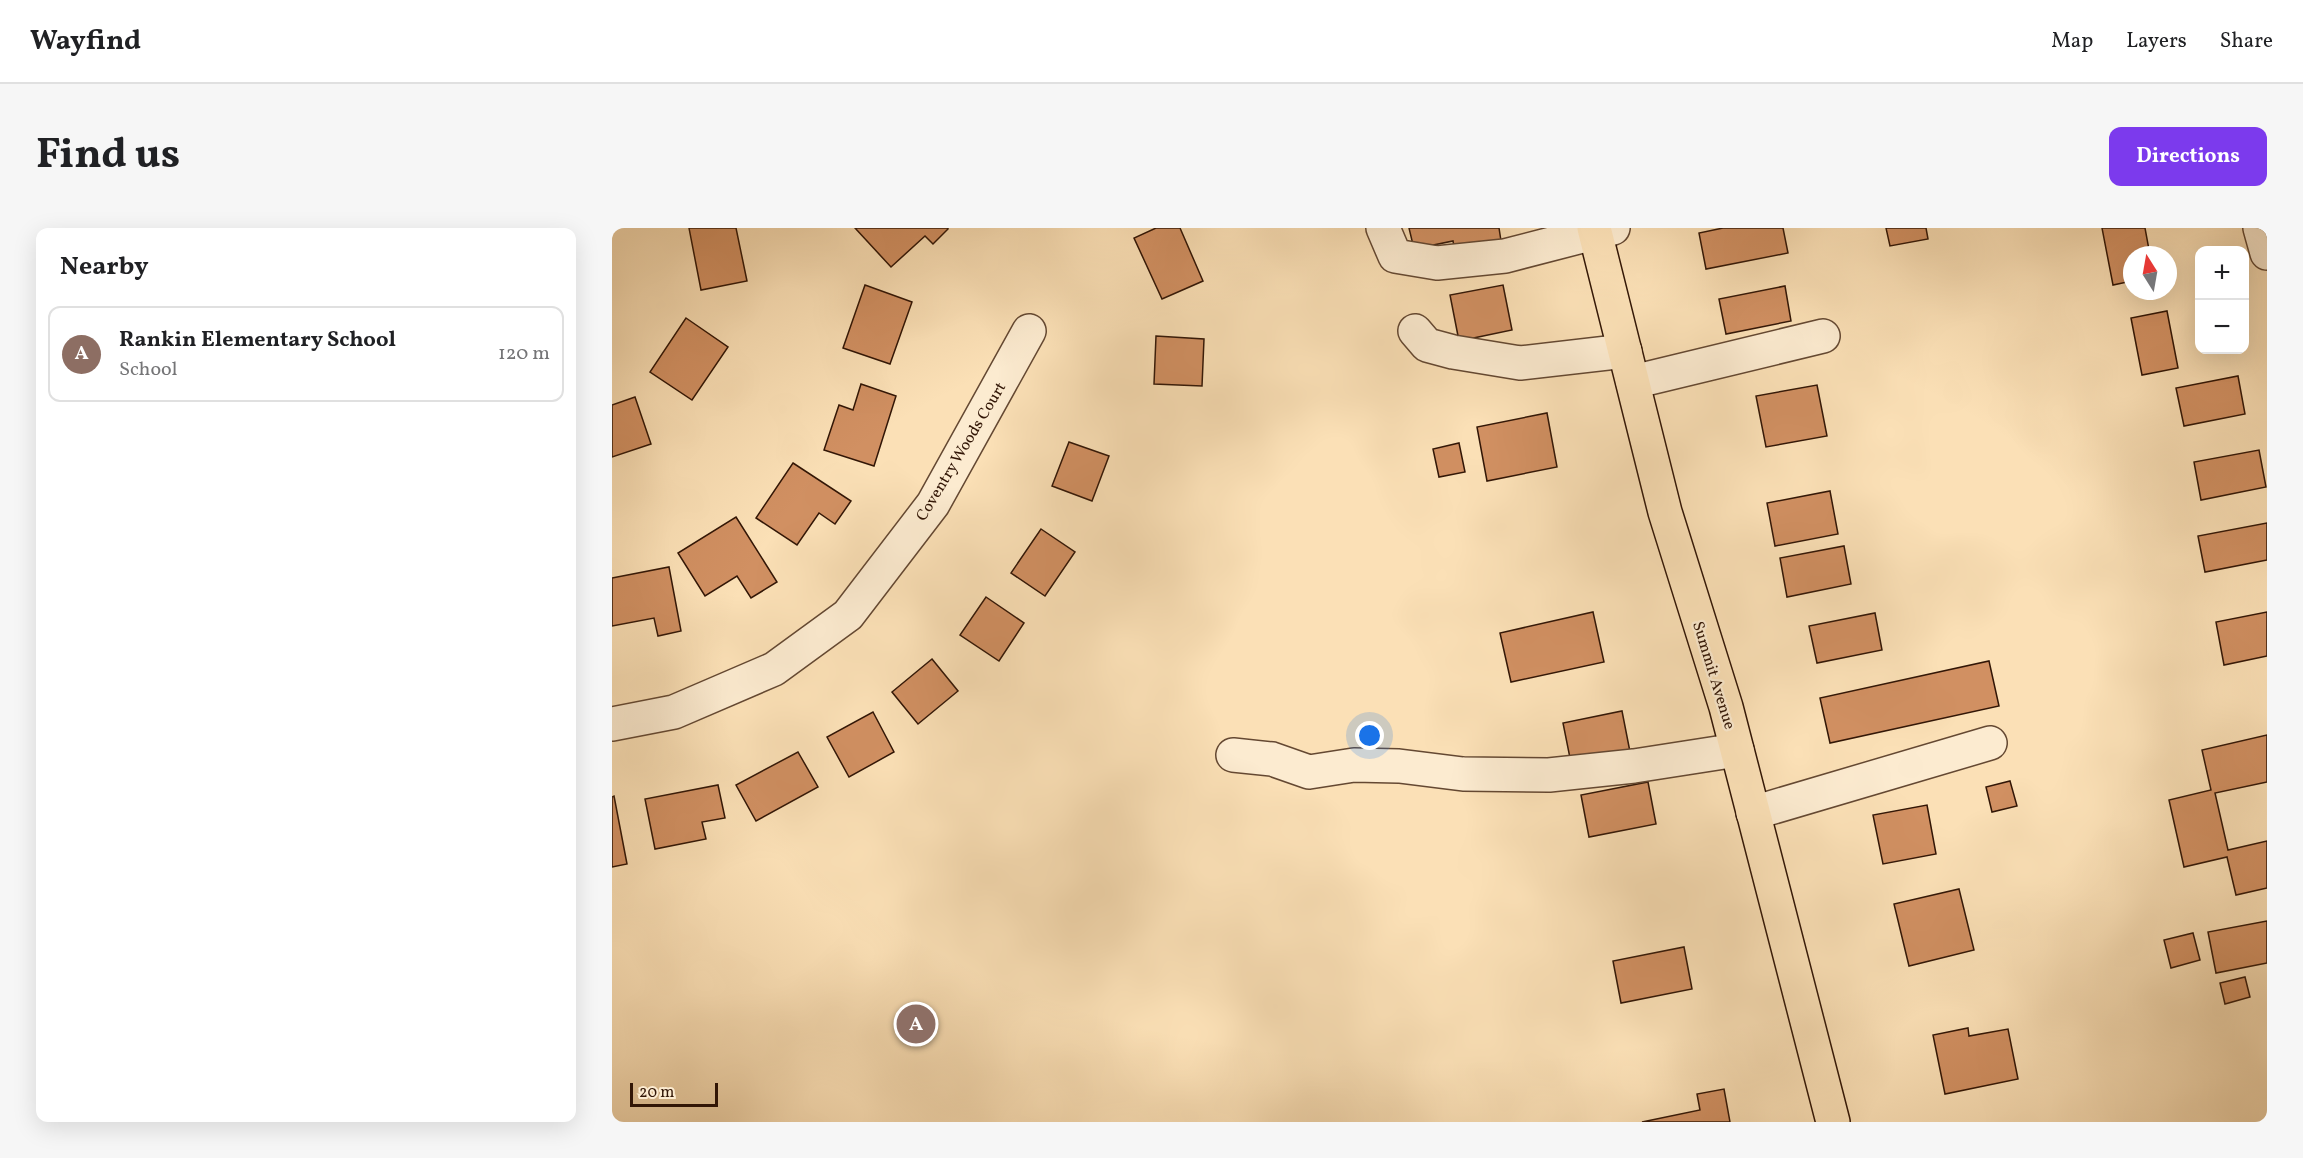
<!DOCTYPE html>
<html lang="en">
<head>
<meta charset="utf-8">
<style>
  body { margin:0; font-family:Vollkorn,serif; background:#f6f6f6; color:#202124 }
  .controls { position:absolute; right:18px; top:18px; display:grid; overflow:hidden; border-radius:12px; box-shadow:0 6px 24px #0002 }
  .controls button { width:54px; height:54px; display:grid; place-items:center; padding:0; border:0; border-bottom:2px solid #e0e0e0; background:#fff; color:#202124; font:30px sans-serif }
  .compass { position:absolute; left:1511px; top:18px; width:54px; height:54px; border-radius:50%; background:#fff; box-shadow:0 6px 24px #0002; rotate:349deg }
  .scale { position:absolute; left:18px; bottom:15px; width:88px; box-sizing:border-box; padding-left:6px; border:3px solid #321606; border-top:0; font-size:16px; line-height:21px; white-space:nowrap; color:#321606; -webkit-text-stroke:4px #fcebd0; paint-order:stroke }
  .you { position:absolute; left:758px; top:508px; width:21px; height:21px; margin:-15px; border:4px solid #fff; border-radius:50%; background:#1a73e8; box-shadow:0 0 0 9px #1a73e833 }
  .badge { display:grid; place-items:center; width:39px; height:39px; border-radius:50%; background:#7c3aed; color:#fff; font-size:20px; font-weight:700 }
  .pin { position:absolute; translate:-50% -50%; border:3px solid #fff; box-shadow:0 2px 6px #0006 }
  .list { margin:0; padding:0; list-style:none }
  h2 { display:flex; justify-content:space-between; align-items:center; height:78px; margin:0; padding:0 24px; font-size:26px }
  h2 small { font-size:20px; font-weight:400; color:#757577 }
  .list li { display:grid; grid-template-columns:39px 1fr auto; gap:18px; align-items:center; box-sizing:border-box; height:96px; margin:0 12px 12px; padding:0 12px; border:2px solid #e0e0e0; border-radius:12px }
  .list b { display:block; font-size:22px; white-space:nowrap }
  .list p { margin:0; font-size:20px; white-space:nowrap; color:#757577 }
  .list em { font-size:20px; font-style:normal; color:#757577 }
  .map { position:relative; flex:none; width:1655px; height:894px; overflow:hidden; border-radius:12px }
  header { display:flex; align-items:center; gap:36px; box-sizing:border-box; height:84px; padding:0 30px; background:#fff; border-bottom:2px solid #e0e0e0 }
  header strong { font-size:28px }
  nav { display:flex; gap:33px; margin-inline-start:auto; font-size:21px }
  .intro { display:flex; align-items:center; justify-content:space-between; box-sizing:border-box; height:144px; padding:0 36px }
  h1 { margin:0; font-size:42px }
  .button { padding:15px 27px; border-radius:12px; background:#7c3aed; color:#fff; font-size:21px; font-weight:700 }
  main { display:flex; gap:36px; padding:0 36px }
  aside { flex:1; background:#fff; border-radius:12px; box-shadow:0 6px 24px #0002 }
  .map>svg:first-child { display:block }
</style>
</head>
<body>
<header>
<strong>Wayfind</strong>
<nav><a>Map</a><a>Layers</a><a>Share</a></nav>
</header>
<div class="intro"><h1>Find us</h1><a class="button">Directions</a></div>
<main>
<aside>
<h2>Nearby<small></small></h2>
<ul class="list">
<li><span class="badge" style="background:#8d6e63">A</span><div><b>Rankin Elementary School</b><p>School</p></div><em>120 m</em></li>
</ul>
</aside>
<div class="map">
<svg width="1655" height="894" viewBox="0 0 1655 894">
  <rect width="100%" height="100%" fill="#fbe0b6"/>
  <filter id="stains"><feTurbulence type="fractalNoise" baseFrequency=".00333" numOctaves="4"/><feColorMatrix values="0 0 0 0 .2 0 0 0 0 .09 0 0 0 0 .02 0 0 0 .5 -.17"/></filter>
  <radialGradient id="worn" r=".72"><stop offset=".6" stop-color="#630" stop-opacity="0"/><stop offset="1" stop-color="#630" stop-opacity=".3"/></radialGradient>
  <g fill="#d19062" stroke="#321606" stroke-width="1.5">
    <polygon points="77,0 124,0 135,53 89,62"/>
    <polygon points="243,0 336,0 336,1 321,16 313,8 279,39"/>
    <polygon points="544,0 568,0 591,53 550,71 522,10"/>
    <polygon points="797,0 887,0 889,13 843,23 841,13 802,21"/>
    <polygon points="1111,0 1171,0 1176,25 1094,41 1087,5"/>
    <polygon points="1274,0 1314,0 1316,11 1278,18"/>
    <polygon points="1490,0 1533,0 1538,27 1520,27 1520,53 1501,57"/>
    <polygon points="253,57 300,74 278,136 231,120"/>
    <polygon points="891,57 900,102 847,113 838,67"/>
    <polygon points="1173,58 1179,93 1114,106 1107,71"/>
    <polygon points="1555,83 1566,140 1530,147 1519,90"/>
    <polygon points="74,90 116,119 80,172 38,144"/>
    <polygon points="544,108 592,111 590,158 542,156"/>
    <polygon points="1626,148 1633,186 1572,198 1564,160"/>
    <polygon points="249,156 284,168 262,238 212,222 227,177 241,182"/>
    <polygon points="1205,157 1215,208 1154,219 1144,168"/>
    <polygon points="23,169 39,216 0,229 0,177"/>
    <polygon points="935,185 945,239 875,253 865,199"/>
    <polygon points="457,214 497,228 480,273 440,258"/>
    <polygon points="847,215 853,244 827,249 821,221"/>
    <polygon points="1647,222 1654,259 1589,272 1582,234"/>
    <polygon points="181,235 239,273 223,296 207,285 185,317 144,290"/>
    <polygon points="1218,263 1226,306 1163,318 1155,275"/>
    <polygon points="124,289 165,354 139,370 125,348 93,368 66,325"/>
    <polygon points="1655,295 1655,332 1593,344 1586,308"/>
    <polygon points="429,301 463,324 433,368 399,345"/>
    <polygon points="1232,318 1239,356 1175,369 1168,330"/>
    <polygon points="57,339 69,403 46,408 42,390 0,398 0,350"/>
    <polygon points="374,369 412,395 387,433 348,407"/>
    <polygon points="981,384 992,434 899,454 888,405"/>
    <polygon points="1655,384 1655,428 1612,437 1604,394"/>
    <polygon points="1263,385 1270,422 1205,435 1197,398"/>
    <polygon points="320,431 346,463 306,496 280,464"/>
    <polygon points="1377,433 1387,478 1218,515 1208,470"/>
    <polygon points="1010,483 1019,529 960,540 951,495"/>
    <polygon points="261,484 282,524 237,549 215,509"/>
    <polygon points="1655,507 1655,554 1603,565 1616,622 1655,613 1655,660 1624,667 1615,629 1572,639 1557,572 1599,562 1590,522"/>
    <polygon points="186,524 206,559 144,593 124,557"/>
    <polygon points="1398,553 1405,578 1380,584 1374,559"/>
    <polygon points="1036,554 1044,596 977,609 969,567"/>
    <polygon points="106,557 113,590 90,594 94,611 43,621 33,571"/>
    <polygon points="2,568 15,636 0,639 0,569"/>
    <polygon points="1315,577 1324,626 1271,636 1261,587"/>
    <polygon points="1347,661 1362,722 1297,738 1282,676"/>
    <polygon points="1655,693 1655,735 1604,745 1596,704"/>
    <polygon points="1581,705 1588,732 1559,740 1552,712"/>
    <polygon points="1072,719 1080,761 1009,775 1001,733"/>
    <polygon points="1633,749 1638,769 1613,776 1608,755"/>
    <polygon points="1356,800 1357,808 1396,801 1406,851 1333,866 1321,807"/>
    <polygon points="1112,861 1118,894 1030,894 1088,882 1085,866"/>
  </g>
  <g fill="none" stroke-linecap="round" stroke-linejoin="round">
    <g stroke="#644832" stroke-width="36">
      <g id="minor">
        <polyline points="771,0 783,28 825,35 893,28 1001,0"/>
        <polyline points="1648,0 1655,25"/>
        <polyline points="803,103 815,117 841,124 908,135 1013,123"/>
        <polyline points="1021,154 1211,108"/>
        <polyline points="0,496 62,484 162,441 236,387 321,276 417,103"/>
        <polyline points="621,527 660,531 697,544 742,537 787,538 851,546 937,547 1022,538 1125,522"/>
        <polyline points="1141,585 1378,515"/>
      </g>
    </g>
    <g stroke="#321606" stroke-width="36">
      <polyline id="major" points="982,0 1053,284 1114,479 1221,894"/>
    </g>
    <use href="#minor" stroke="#fcebd0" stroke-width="33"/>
    <use href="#major" stroke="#fbe0b6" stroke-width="33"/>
  </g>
  <g text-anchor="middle" stroke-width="4.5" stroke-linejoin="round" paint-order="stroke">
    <g font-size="16" fill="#321606" stroke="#fcebd0">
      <text transform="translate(348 223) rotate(-59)" y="6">Coventry Woods Court</text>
      <text transform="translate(1103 447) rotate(73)" y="6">Summit Avenue</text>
    </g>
  </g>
  <rect width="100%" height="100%" filter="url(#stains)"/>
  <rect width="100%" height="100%" fill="url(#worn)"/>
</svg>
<div class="controls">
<button>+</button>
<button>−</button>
</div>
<svg class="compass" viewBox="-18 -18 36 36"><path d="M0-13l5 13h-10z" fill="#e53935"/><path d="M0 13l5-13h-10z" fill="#757577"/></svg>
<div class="scale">20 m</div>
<div class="you"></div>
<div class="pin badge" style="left:304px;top:796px;background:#8d6e63">A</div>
</div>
</main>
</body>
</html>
